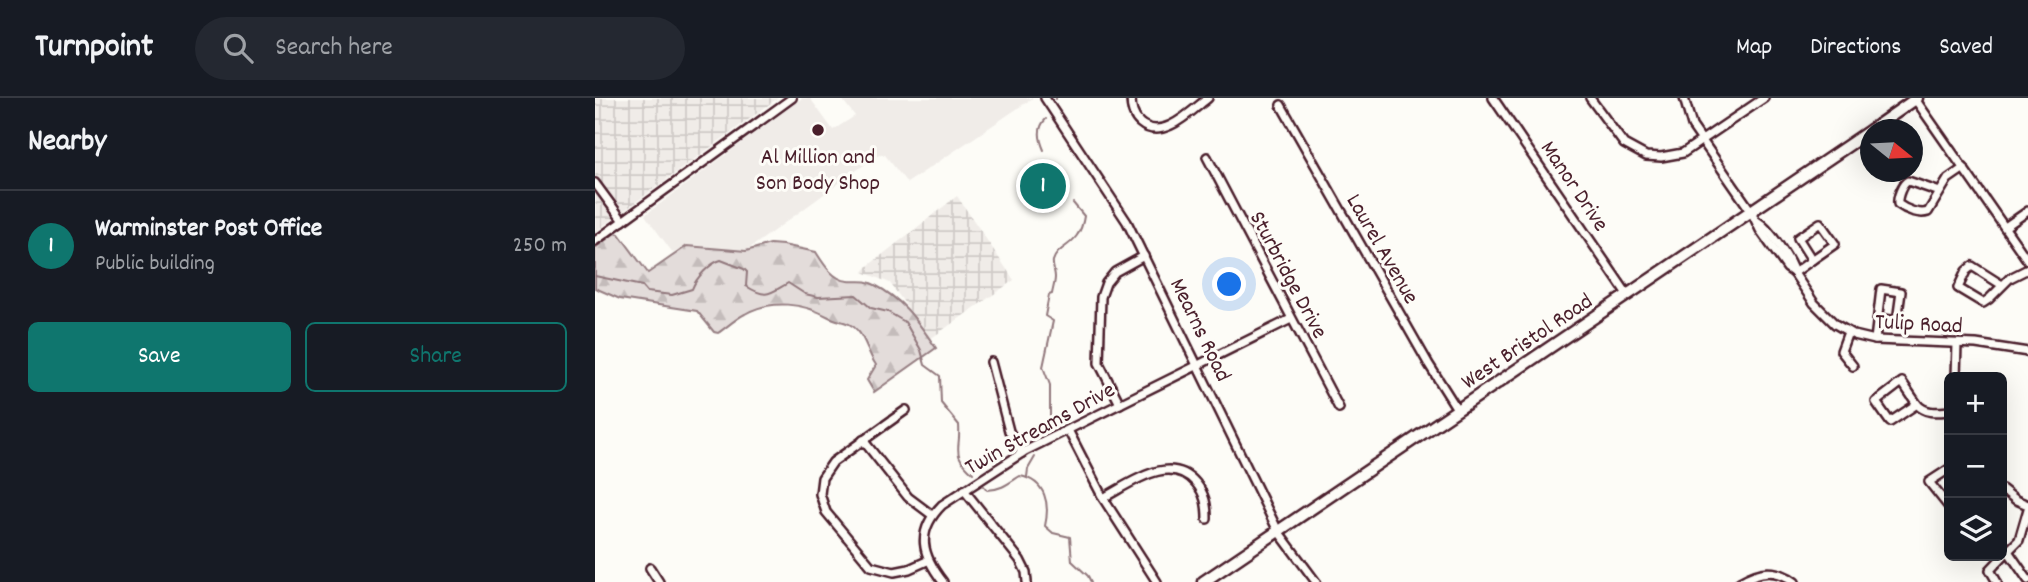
<!DOCTYPE html>
<html lang="en">
<head>
<meta charset="utf-8">
<style>
  body { margin:0; font-family:Dekko,sans-serif; background:#242831; color:#f1f3f6 }
  .controls { position:absolute; right:21px; bottom:21px; display:grid; overflow:hidden; border-radius:10px; box-shadow:0 7px 28px #0002 }
  .controls button { width:63px; height:63px; display:grid; place-items:center; padding:0; border:0; border-bottom:2px solid #363941; background:#171b24; color:#f1f3f6; font:35px sans-serif }
  .compass { position:absolute; left:1265px; top:21px; width:63px; height:63px; border-radius:50%; background:#171b24; box-shadow:0 7px 28px #0002; rotate:108deg }
  .you { position:absolute; left:635px; top:187px; width:24px; height:24px; margin:-18px; border:5px solid #fff; border-radius:50%; background:#1a73e8; box-shadow:0 0 0 10px #1a73e833 }
  .badge { display:grid; place-items:center; width:46px; height:46px; border-radius:50%; background:#0f766e; color:#fff; font-size:23px; font-weight:700 }
  .pin { position:absolute; translate:-50% -50%; border:4px solid #fff; box-shadow:0 2px 7px #0006 }
  .list { margin:0; padding:0; list-style:none }
  h2 { display:flex; justify-content:space-between; align-items:center; height:91px; margin:0; padding:0 28px; font-size:30px }
  h2 small { font-size:23px; font-weight:400; color:#9ea1a6 }
  .list li { display:grid; grid-template-columns:46px 1fr auto; gap:21px; align-items:center; box-sizing:border-box; height:112px; padding:0 28px; border-top:2px solid #363941 }
  .list b { display:block; font-size:26px; white-space:nowrap }
  .list p { margin:0; font-size:23px; white-space:nowrap; color:#9ea1a6 }
  .list em { font-size:23px; font-style:normal; color:#9ea1a6 }
  .actions { display:flex; gap:14px; padding:21px 28px }
  .actions a { flex:1; padding:16px 0; border:2px solid #0f766e; border-radius:10px; text-align:center; font-size:24px; color:#0f766e }
  .actions .main { background:#0f766e; color:#fff }
  .icon { flex:none; width:38px; height:38px; fill:none; stroke:currentColor; stroke-width:2; stroke-linecap:round; stroke-linejoin:round }
  .map { position:relative; flex:none; width:1433px; height:484px; overflow:hidden }
  header { display:flex; align-items:center; gap:42px; box-sizing:border-box; height:98px; padding:0 35px; background:#171b24; border-bottom:2px solid #363941 }
  header strong { font-size:33px }
  nav { display:flex; gap:38px; margin-inline-start:auto; font-size:24px }
  .search { width:490px; height:63px; background:#242831; display:flex; align-items:center; gap:18px; box-sizing:border-box; padding:0 24px; border-radius:38px; color:#9ea1a6; font-size:26px }
  main { display:flex }
  aside { flex:1; background:#171b24 }
  .map>svg:first-child { display:block }
</style>
</head>
<body>
<header>
<strong>Turnpoint</strong>
<div class="search"><svg class="icon" aria-label="search" viewBox="0 0 24 24"><circle cx="10" cy="10" r="6"/><path d="M15 15l6 6"/></svg>Search here</div>
<nav><a>Map</a><a>Directions</a><a>Saved</a></nav>
</header>
<main>
<aside>
<h2>Nearby<small></small></h2>
<ul class="list">
<li><span class="badge">1</span><div><b>Warminster Post Office</b><p>Public building</p></div><em>250 m</em></li>
</ul>
<div class="actions"><a class="main">Save</a><a>Share</a></div>
</aside>
<div class="map">
<svg width="1433" height="484" viewBox="0 0 1433 484">
  <defs>
    <pattern id="industrial-grid" width="8" height="8" patternUnits="userSpaceOnUse" patternTransform="scale(1.75)"><rect width="8" height="8" fill="#f0ece8"/><path d="M0 4h8M4 0v8" fill="none" stroke="#cfcac7"/></pattern>
    <pattern id="forest-firs" width="22" height="20" patternUnits="userSpaceOnUse" patternTransform="scale(1.75)"><rect width="22" height="20" fill="#e3dcda"/><path d="M5 1l3.5 6h-7zM16 11l3.5 6h-7z" fill="#c4bcbb"/></pattern>
  </defs>
  <rect width="100%" height="100%" fill="#fdfcf7"/>
  <filter id="ink" filterUnits="userSpaceOnUse"><feTurbulence type="fractalNoise" baseFrequency=".0143" numOctaves="2"/><feDisplacementMap in="SourceGraphic" scale="14" xChannelSelector="R" yChannelSelector="G"/><feConvolveMatrix kernelMatrix="1 2 1 2 8 2 1 2 1" color-interpolation-filters="sRGB"/></filter>
  <g filter="url(#ink)">
    <polygon fill="#f0ece8" points="207,0 215,0 238,32 260,18 246,0 438,0 312,85 290,57 284,56 151,153 92,148 78,155 50,117"/>
    <g fill="url(#industrial-grid)">
      <polygon points="0,0 183,0 0,134"/>
      <polygon points="362,98 419,182 335,241 295,185 268,174 273,168"/>
    </g>
    <path fill="url(#forest-firs)" stroke="#967e82" stroke-width="2" d="M 20,135 L 24,136 L 53,175 L 92,148 L 151,153 L 175,146 L 188,147 L 221,154 C 228,165 238,182 253,183 C 264,184 269,181 280,187 C 310,203 322,223 341,250 L 279,294 L 272,282 L 281,267 C 273,256 271,242 263,233 C 255,223 244,224 234,219 C 208,205 177,201 150,216 C 140,221 132,229 123,235 L 119,234 L 102,213 L 25,201 L 0,190 L 0,150 Z"/>
    <g fill="none" stroke-linecap="round" stroke-linejoin="round">
      <g stroke="#91777b" stroke-width="2">
        <polyline points="461,1 461,0"/>
        <path d="M 449,52 C 444,40 442,30 451,21"/>
        <polyline points="451,65 456,76 473,92"/>
        <path d="M 0,178 L 47,188 L 52,194 L 77,197 L 97,191 C 101,180 115,165 126,162 L 149,171 L 152,174 L 151,188 C 172,201 174,196 193,185 L 210,196 L 223,199 L 261,197 L 276,210 L 293,214 L 310,224 L 326,252 L 330,267 L 345,278 L 346,305 L 364,327 C 366,353 355,354 378,375"/>
        <path d="M 455,333 L 455,287 L 448,269 L 458,223 L 450,218 L 454,197 L 457,196 C 458,190 460,185 460,179 C 460,174 457,167 458,163 C 462,147 485,149 489,118 L 478,105"/>
        <polyline points="432,379 433,371 440,359"/>
        <path d="M 389,388 L 392,392 C 406,392 414,385 425,378 C 451,383 455,406 450,428 L 458,435 L 475,439 L 477,463 L 493,478 L 496,484"/>
      </g>
      <g stroke="#4a1f2b" stroke-width="12">
        <g id="minor">
          <polyline points="450,0 532,124 683,433 721,484"/>
          <path d="M 536,0 C 536,10 538,19 545,25 C 567,44 596,13 613,0"/>
          <polyline points="898,0 1032,196"/>
          <polyline points="995,0 1029,46 1051,58 1066,59 1088,55 1169,0"/>
          <polyline points="1089,0 1097,28 1156,113 1165,132 1192,170 1199,175 1219,205 1240,226 1259,237 1280,242 1381,246 1433,254"/>
          <polyline points="1320,1 1433,163"/>
          <polyline points="686,7 833,265 862,311"/>
          <polyline points="612,59 744,310"/>
          <polyline points="0,85 28,123"/>
          <path d="M 1345,94 L 1313,83 C 1307,86 1302,99 1303,106 C 1311,112 1324,117 1333,114 L 1353,81 L 1369,70"/>
          <path d="M 1162,123 C 1174,130 1195,161 1199,175"/>
          <polygon points="1225,125 1240,146 1217,162 1203,140"/>
          <polyline points="1410,129 1433,113"/>
          <polyline points="0,143 197,0"/>
          <polyline points="1199,175 1217,162"/>
          <polyline points="1407,187 1377,168 1371,173 1363,190 1388,205 1394,201 1415,180 1433,171"/>
          <polyline points="1253,234 1246,253 1258,268"/>
          <polyline points="1280,242 1286,191 1306,194 1302,223 1283,220"/>
          <polyline points="396,264 414,333 427,355"/>
          <polyline points="1361,279 1362,246"/>
          <polygon points="1307,284 1322,306 1295,324 1281,304"/>
          <polyline points="525,306 504,265 506,199 511,185 520,174 549,158"/>
          <path d="M 1322,306 C 1330,316 1343,314 1354,313"/>
          <polyline points="311,312 238,364 227,380 225,396 231,414 276,468 299,474 314,471 332,463"/>
          <polyline points="473,332 508,400 562,484"/>
          <polyline points="268,342 313,399 337,417"/>
          <polyline points="1354,371 1334,384 1354,409"/>
          <polyline points="1407,391 1421,402 1433,407"/>
          <polyline points="369,392 425,462 431,474 432,484"/>
          <path d="M 508,400 C 535,386 575,354 601,385 C 610,396 612,407 612,421"/>
          <polyline points="1413,453 1424,442 1433,411"/>
          <polyline points="55,470 64,484"/>
          <path d="M 348,484 C 327,457 320,434 347,407 L 430,353 L 696,221"/>
          <path d="M 1145,484 C 1165,472 1181,470 1200,484"/>
          <polyline points="1402,484 1395,472 1413,453 1433,482"/>
        </g>
      </g>
      <g stroke="#4a1f2b" stroke-width="15">
        <g id="major">
          <polyline points="1276,32 1322,0"/>
          <polyline points="608,484 1276,32"/>
        </g>
      </g>
      <use href="#minor" stroke="#fdfcf7" stroke-width="7"/>
      <use href="#major" stroke="#fdfcf7" stroke-width="10"/>
    </g>
  </g>
  <circle fill="#4a1f2b" stroke="#fdfcf7" stroke-width="2.5" cx="223" cy="32" r="7"/>
  <g text-anchor="middle" stroke-width="6" stroke-linejoin="round" paint-order="stroke">
    <g font-size="23" fill="#4a1f2b" stroke="#fdfcf7">
      <text x="223" y="65">Al Million and<tspan x="223" dy="26">Son Body Shop</tspan></text>
    </g>
    <g font-size="23" fill="#4a1f2b" stroke="#fdfcf7">
      <text transform="translate(981 87) rotate(56)" y="8">Manor Drive</text>
      <text transform="translate(789 150) rotate(60)" y="8">Laurel Avenue</text>
      <text transform="translate(695 176) rotate(62)" y="8">Sturbridge Drive</text>
      <text transform="translate(1324 224) rotate(3)" y="8">Tulip Road</text>
      <text transform="translate(607 231) rotate(64)" y="8">Mearns Road</text>
      <text transform="translate(931 242) rotate(-34)" y="8">West Bristol Road</text>
      <text transform="translate(444 329) rotate(-29)" y="8">Twin Streams Drive</text>
    </g>
  </g>
</svg>
<div class="controls">
<button>+</button>
<button>−</button>
<button><svg class="icon" aria-label="layers" viewBox="0 0 24 24"><path d="M12 4l9 5-9 5-9-5zM3 14l9 5 9-5"/></svg></button>
</div>
<svg class="compass" viewBox="-18 -18 36 36"><path d="M0-13l5 13h-10z" fill="#e53935"/><path d="M0 13l5-13h-10z" fill="#9ea1a6"/></svg>
<div class="you"></div>
<div class="pin badge" style="left:448px;top:88px">1</div>
</div>
</main>
</body>
</html>
